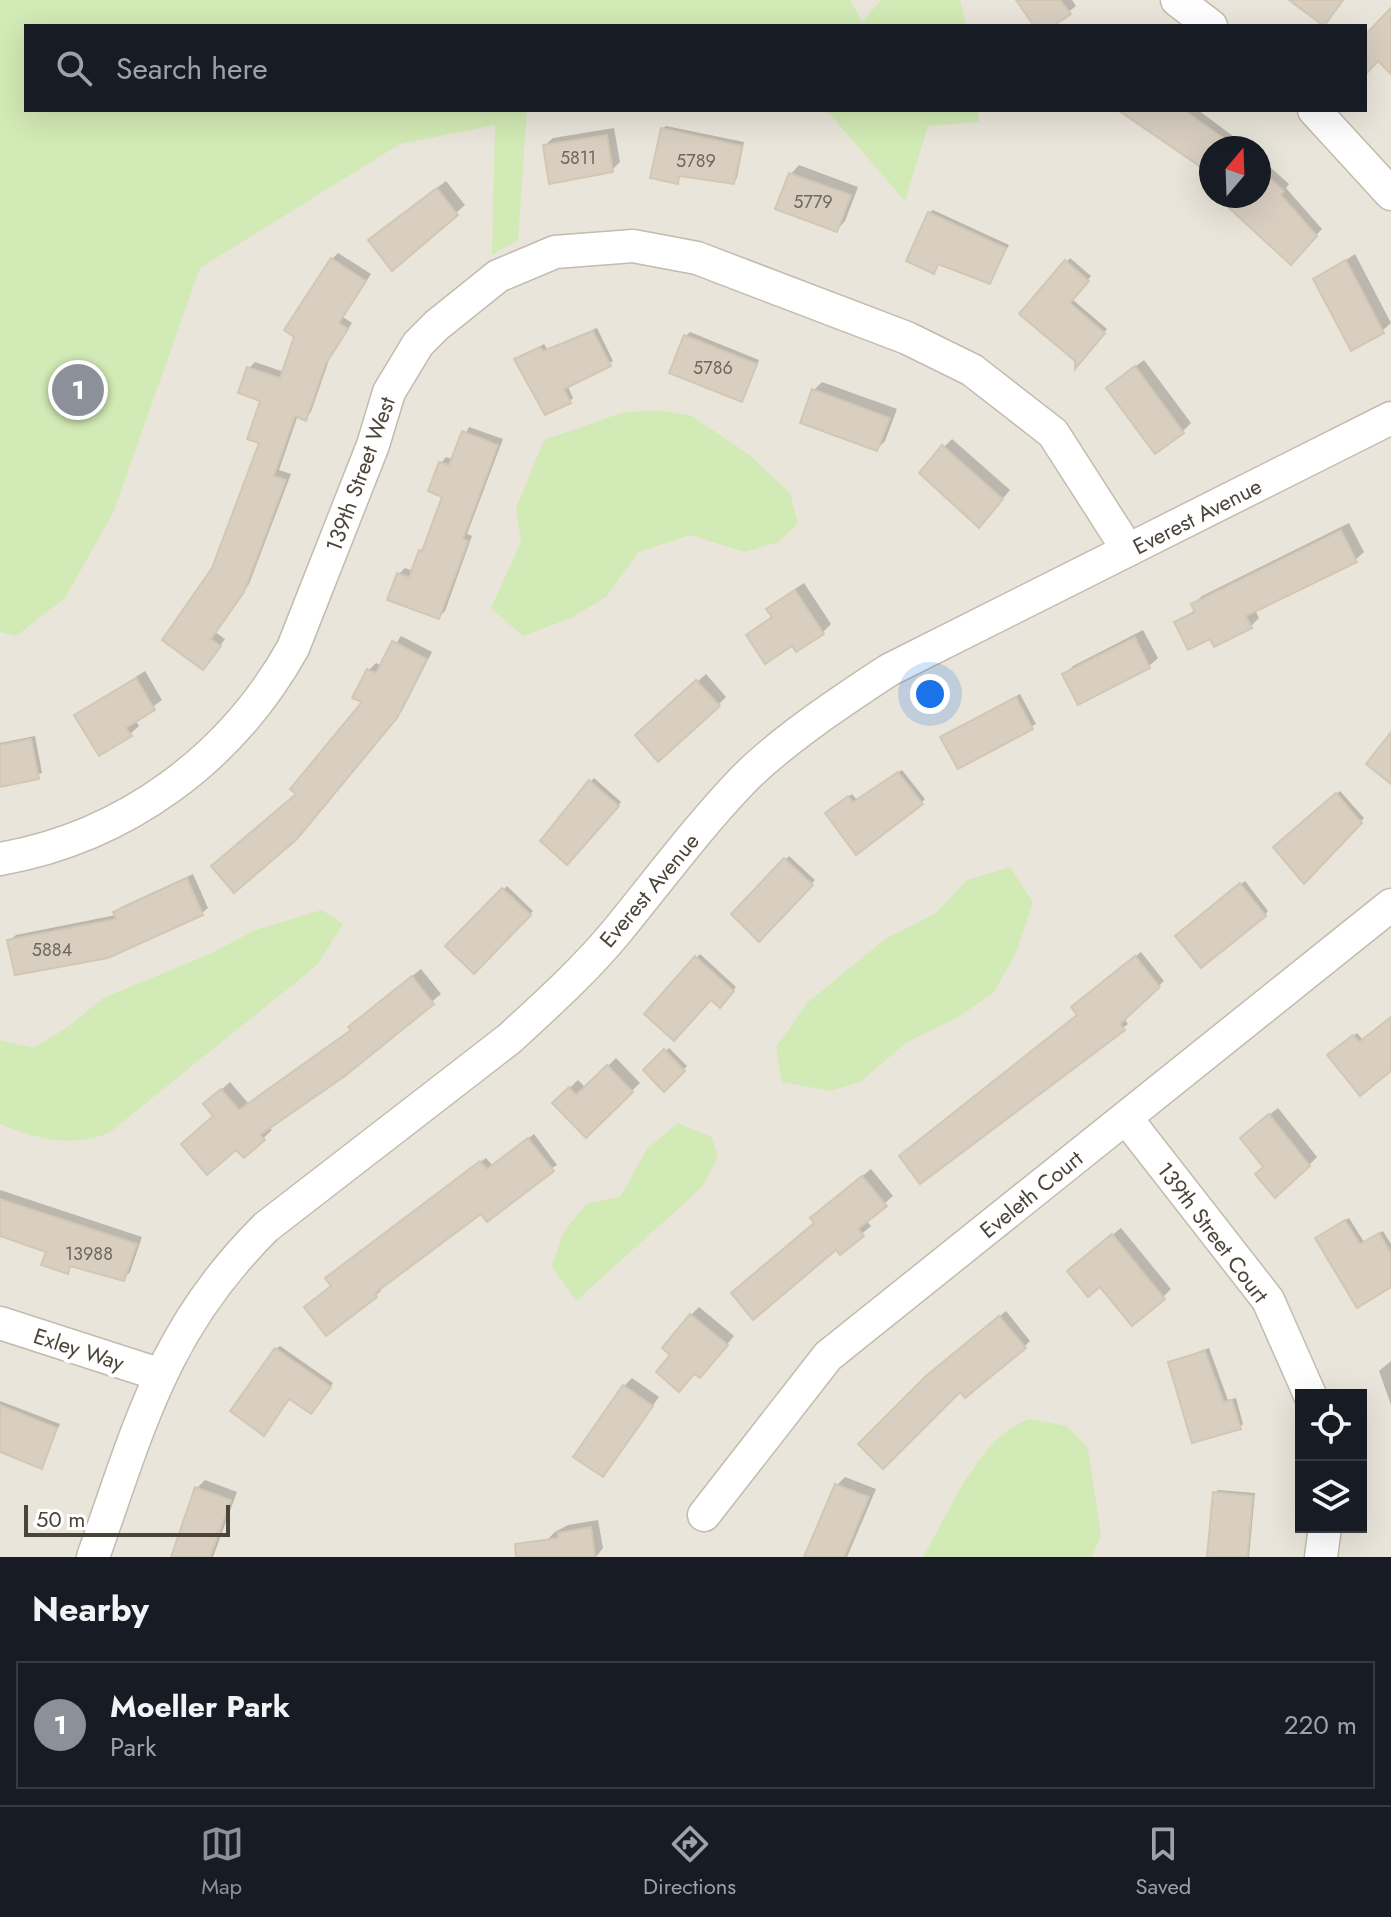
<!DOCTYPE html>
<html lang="en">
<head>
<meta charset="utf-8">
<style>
  body { margin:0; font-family:Jost,sans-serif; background:#242831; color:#f1f3f6 }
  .controls { position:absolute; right:24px; bottom:24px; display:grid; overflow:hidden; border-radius:0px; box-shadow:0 8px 32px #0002 }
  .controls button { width:72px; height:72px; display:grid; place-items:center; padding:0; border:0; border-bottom:2px solid #363941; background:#171b24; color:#f1f3f6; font:40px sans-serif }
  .compass { position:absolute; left:1199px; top:136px; width:72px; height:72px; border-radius:50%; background:#171b24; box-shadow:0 8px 32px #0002; rotate:19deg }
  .scale { position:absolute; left:24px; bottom:20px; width:206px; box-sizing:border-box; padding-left:8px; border:4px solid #4b4439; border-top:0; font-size:22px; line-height:28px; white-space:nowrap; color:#4b4439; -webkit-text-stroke:6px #fff; paint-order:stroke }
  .you { position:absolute; left:930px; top:694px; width:28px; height:28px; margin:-20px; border:6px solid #fff; border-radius:50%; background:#1a73e8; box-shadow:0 0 0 12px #1a73e833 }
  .badge { display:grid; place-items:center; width:52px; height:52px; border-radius:50%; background:#8c9099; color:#fff; font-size:26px; font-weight:700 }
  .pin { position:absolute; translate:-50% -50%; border:4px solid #fff; box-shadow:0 2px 8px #0006 }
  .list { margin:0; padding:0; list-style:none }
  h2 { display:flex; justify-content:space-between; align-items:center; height:104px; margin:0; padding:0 32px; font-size:34px }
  h2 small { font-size:26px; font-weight:400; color:#9ea1a6 }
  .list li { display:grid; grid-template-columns:52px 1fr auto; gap:24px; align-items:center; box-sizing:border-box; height:128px; margin:0 16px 16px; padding:0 16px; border:2px solid #363941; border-radius:0px }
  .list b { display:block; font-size:30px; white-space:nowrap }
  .list p { margin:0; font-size:26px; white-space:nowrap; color:#9ea1a6 }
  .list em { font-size:26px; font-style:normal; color:#9ea1a6 }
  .icon { flex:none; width:44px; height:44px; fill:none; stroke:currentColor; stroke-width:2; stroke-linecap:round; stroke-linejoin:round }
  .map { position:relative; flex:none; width:1391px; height:1557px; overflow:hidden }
  .search { position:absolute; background:#171b24; box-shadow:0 8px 32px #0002; left:24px; right:24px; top:24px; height:88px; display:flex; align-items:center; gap:20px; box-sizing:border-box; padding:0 28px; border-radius:0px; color:#9ea1a6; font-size:30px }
  .sheet { height:248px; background:#171b24 }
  nav { display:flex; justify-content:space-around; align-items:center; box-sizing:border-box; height:112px; border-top:2px solid #363941; background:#171b24; font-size:22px; color:#9ea1a6 }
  nav a { display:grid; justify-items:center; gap:4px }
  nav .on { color:#8c9099 }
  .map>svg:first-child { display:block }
</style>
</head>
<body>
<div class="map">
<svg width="1391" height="1557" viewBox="0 0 1391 1557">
  <rect width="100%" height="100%" fill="#f6f3ec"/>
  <path fill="#eae5da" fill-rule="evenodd" d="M 0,0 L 1391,0 L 1391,1557 L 0,1557 ZM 26,26 L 1365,26 L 1365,110 L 26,110 ZM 1211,148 L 1259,148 L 1259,196 L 1211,196 ZM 1301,1395 L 1361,1395 L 1361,1527 L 1301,1527 Z"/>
  <g fill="#d2eab5">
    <polygon points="0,0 850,0 862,22 881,0 960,0 967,26 26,26 26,110 527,110 518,240 492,255 495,125 400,144 200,268 113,513 65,598 16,636 0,632"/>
    <polygon points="816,110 978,110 979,122 928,126 905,201 829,113"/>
    <polygon points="658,410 692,416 748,454 790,493 798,523 779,542 745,552 690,535 639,552 606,597 571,618 523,636 491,608 521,542 516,508 544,440 621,413"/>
    <polygon points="1010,867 1033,902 1016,953 994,992 957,1018 907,1042 860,1082 830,1091 782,1082 776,1047 807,1003 885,939 936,913 967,880"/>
    <path d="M 322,910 L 343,924 L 317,965 L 109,1133 C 68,1148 39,1139 0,1124 L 0,1040 L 34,1048 L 69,1026 L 103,998 L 210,954 L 255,930 Z"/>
    <polygon points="678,1123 712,1137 718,1158 701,1188 576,1301 552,1267 563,1233 586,1204 620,1197 647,1149"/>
    <path d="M 1029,1419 L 1067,1426 L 1088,1448 L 1101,1535 L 1092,1557 L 923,1557 C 950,1511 978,1437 1029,1419 Z"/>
  </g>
  <g fill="#0003">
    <polygon points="1019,0 1072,0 1076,6 1050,26 1037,26"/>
    <polygon points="1122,110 1198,110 1249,148 1211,148 1211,172"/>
    <polygon points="666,126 744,142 737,178 733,181 682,174 677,182 662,129"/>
    <polygon points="614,128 620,162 612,170 545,145 553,138"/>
    <polygon points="1259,157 1289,184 1286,188 1322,229 1291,262 1243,196 1259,196"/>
    <polygon points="799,165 858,187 845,221 837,230 791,174"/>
    <polygon points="446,181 465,205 393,268 379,232"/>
    <polygon points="933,210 1009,245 990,281 939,262 933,271 929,213"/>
    <polygon points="338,253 371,274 343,317 352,323 330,357 311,412 305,418 298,415 279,470 291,474 249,584 215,632 225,639 209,661 214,569 261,442 263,399 241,392 249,368 255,362 284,372 332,259"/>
    <polygon points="1355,254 1391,323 1382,331 1316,280"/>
    <polygon points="1070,258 1091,276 1072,299 1107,329 1078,362 1022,314"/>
    <polygon points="597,328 613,361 568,387 573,398 570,401 517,359 544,344 547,349"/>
    <polygon points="690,332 759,360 741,400 686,336"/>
    <polygon points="1144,360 1191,423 1183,431 1117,380"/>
    <polygon points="822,382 897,409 885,441 877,449 814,390"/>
    <polygon points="469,427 503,439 467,534 472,536 445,611 439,617 399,574 405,568 413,571 420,551 427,544 444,495 441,463 446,457 453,459"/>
    <polygon points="952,439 1010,490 987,517 944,447"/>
    <polygon points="1349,523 1364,552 1355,560 1255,610 1259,618 1251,626 1211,636 1177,623 1196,609 1193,604 1202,596"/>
    <polygon points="804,583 831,624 823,632 792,643 748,635 773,616 769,609 777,601"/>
    <polygon points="1143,630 1158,658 1149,666 1079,702 1065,674 1073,666"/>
    <polygon points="401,636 432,652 403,709 304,829 299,793 365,701 355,697 369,670 376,663 382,666"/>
    <polygon points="145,671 162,700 135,720 139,726 130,734 77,715"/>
    <polygon points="706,674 726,697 718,705 646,727"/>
    <polygon points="1020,694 1036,724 959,766 946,734"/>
    <polygon points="35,736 42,773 0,785 0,743"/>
    <polygon points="902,770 925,799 921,803 831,810 852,794 857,800"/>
    <polygon points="594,778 621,802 567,862 543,841"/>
    <polygon points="1340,791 1364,818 1305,881 1276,847"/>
    <polygon points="789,856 815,880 759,939 734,914"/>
    <polygon points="193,874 208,908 202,913 10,940 16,935 116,915 121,907"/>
    <polygon points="1245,881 1268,911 1265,915 1181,932"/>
    <polygon points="507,886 533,911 474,971 448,946"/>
    <polygon points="1141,952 1164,981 1124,1018 1128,1024 920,1181 1079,1015 1078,1003"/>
    <polygon points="700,954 736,987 720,1005 711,997 646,1014"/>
    <polygon points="421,969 441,994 343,1075 268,1127 272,1130 244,1156 215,1116 214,1096 230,1082 248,1103 352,1029 359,1019"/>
    <polygon points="1391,1018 1391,1068 1333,1052 1357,1033 1363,1040"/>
    <polygon points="669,1048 687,1066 664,1089 646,1070"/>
    <polygon points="616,1058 640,1083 586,1135 554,1103 578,1080 586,1088"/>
    <polygon points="1278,1108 1317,1157 1309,1165 1265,1167 1250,1130"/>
    <polygon points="534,1134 557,1165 481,1211 379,1287 381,1291 376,1295 332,1273 486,1158 493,1166"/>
    <polygon points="871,1169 893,1196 866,1220 871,1226 840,1252 816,1222 821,1210"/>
    <polygon points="0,1190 142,1237 130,1272 123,1279 73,1265 67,1271 48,1251 0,1235"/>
    <polygon points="1349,1218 1364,1242 1383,1231 1391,1244 1391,1285 1321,1235"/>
    <polygon points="1121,1228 1171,1289 1163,1297 1078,1263"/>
    <polygon points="699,1307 734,1336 708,1368 673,1354 691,1315"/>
    <polygon points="1006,1311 1030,1341 1024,1347 960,1389 934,1370"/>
    <polygon points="280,1346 333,1383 315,1408 276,1349"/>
    <polygon points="1209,1348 1228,1400 1236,1398 1243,1424 1240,1427 1170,1362"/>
    <polygon points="1391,1361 1391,1405 1379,1371"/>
    <polygon points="632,1378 659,1397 602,1475 624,1386"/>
    <polygon points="0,1401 60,1424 41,1466 0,1451"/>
    <polygon points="845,1477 876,1489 847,1557 807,1557 837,1485"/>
    <polygon points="205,1480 237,1492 213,1557 173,1557 197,1488"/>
    <polygon points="1218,1490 1255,1493 1249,1557 1209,1557 1215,1493"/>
    <polygon points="598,1520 603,1548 596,1557 550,1557 547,1540 555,1532 568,1525"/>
  </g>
  <g fill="#d8cfc1" stroke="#d3c7b4" stroke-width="2">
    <polygon points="1016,0 1060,0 1071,14 1053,26 1034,26"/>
    <polygon points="1289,0 1343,0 1324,26"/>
    <polygon points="1391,8 1391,74 1378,61 1365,75 1365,35"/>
    <polygon points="1118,110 1184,110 1237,148 1211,148 1211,174"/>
    <polygon points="661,128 742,146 734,184 679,176 678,184 650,178"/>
    <polygon points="607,135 613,172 549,184 543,145"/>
    <polygon points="1259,169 1284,191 1281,195 1317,236 1291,265 1229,208 1240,196 1259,196"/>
    <polygon points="789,173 851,195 837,232 775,209"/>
    <polygon points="437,188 458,215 392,271 368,240"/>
    <polygon points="928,212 1006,248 990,284 938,264 934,274 906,261"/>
    <polygon points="331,258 366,281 339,323 348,329 325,365 306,421 295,416 274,476 286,480 244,592 211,639 221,646 203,670 162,640 212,568 259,443 247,439 260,401 238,393 247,367 280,378 294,337 284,330"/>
    <polygon points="1065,260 1089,281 1070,303 1105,333 1075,369 1075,361 1019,314"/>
    <polygon points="1346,260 1384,333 1351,351 1313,279"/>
    <polygon points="593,331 611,366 564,389 571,403 545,415 514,359 540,347 543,351"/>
    <polygon points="684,335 757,364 742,402 669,373"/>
    <polygon points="1135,366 1184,433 1155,454 1106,388"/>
    <polygon points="812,389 890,418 877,451 800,423"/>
    <polygon points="462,431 498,445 463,539 468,541 439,619 387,600 397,573 409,577 419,550 422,551 442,497 428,491 439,462 449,465"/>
    <polygon points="942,445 1003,499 979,528 919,473"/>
    <polygon points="1341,530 1357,562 1246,616 1252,628 1214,647 1210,639 1188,650 1174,622 1195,612 1191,604"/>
    <polygon points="795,590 824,634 796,652 792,646 765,664 746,635 772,617 766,609"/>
    <polygon points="1135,637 1150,668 1078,705 1062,674"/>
    <polygon points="392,641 427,659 397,718 297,839 234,893 211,866 296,794 290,789 362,702 352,698 367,669 376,673"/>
    <polygon points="136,678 155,710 126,728 132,736 99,756 74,715"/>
    <polygon points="696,680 720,706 658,762 635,735"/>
    <polygon points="1016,697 1033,729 958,769 940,737"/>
    <polygon points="1391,732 1391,784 1366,764"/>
    <polygon points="31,739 39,779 0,787 0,745"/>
    <polygon points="898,772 923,804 856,855 825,813 848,796 853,802"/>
    <polygon points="589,780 619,806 567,865 540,841"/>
    <polygon points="1336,793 1362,823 1304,884 1273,847"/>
    <polygon points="784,858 813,885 759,942 731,914"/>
    <polygon points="187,878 203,915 108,958 15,975 7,940 116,919 113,912"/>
    <polygon points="1240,883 1266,916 1201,968 1175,936"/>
    <polygon points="502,888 531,915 474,974 445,946"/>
    <polygon points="695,956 734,991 720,1008 711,1000 674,1041 644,1014"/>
    <polygon points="1135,956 1160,987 1120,1024 1125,1030 920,1184 899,1156 1077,1015 1071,1007"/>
    <polygon points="412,976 434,1004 345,1076 260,1135 265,1140 244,1158 236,1150 207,1175 181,1144 213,1116 203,1104 221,1089 239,1110 351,1030 348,1027"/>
    <polygon points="1391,1017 1391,1071 1360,1096 1327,1055 1353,1035 1359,1042"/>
    <polygon points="664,1049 685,1071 664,1092 643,1070"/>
    <polygon points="607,1065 633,1092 586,1138 552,1103 569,1087 576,1095"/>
    <polygon points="1269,1114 1310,1166 1275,1198 1255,1174 1263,1167 1240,1138"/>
    <polygon points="528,1138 554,1171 487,1222 481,1214 375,1293 377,1297 326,1336 304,1307 331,1286 325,1278 480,1161 487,1169"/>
    <polygon points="862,1176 887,1206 858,1229 864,1236 840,1255 836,1250 753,1320 731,1293 814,1223 810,1218"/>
    <polygon points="0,1199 137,1244 124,1281 70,1266 68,1274 41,1265 46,1252 0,1236"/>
    <polygon points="1345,1220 1360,1244 1379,1233 1391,1253 1391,1287 1357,1308 1315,1238"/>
    <polygon points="1112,1234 1165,1299 1132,1326 1100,1287 1088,1297 1067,1271"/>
    <polygon points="690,1314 728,1345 700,1378 694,1374 679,1392 656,1372 670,1355 662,1348"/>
    <polygon points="999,1316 1026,1348 965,1398 960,1392 883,1469 858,1444 926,1376"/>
    <polygon points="275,1348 331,1387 311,1414 289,1399 264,1436 230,1411"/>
    <polygon points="1205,1351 1224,1402 1232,1400 1241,1429 1192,1443 1168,1362"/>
    <polygon points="623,1385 653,1406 603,1477 573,1457"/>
    <polygon points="0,1405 57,1428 42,1469 0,1452"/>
    <polygon points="835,1484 869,1497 844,1557 804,1557"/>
    <polygon points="195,1487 231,1500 210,1557 171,1557"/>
    <polygon points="1213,1492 1253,1496 1247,1557 1207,1557"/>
    <polygon points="591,1527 595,1557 516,1557 515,1544 558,1538 558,1533"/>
  </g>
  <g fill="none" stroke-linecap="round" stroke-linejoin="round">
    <g stroke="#c2bbae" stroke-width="35">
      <g id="minor">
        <polyline points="1177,0 1211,26"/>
        <polyline points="1314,110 1391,194"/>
        <path d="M 0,859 C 125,837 231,759 293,648 L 373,445 L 389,392 L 418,344 L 437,325 L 498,276 L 555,252 L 633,246 L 697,258 L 907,338 L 972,370 L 1053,433 L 1128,550"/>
        <polyline points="1126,1118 1268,1300 1310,1395"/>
        <polyline points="0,1323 158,1374"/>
        <polyline points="704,1515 828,1356 1391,905"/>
        <path d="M 93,1557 C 140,1425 163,1329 266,1227 L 509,1039 C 546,1005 585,970 617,931 C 658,881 697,828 742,781 C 781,741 842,701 889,670 L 1391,418"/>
        <polyline points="1321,1557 1325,1527"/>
      </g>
    </g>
    <use href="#minor" stroke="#fff" stroke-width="32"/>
  </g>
  <g text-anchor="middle" stroke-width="8" stroke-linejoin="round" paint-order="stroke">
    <g font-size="18" fill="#6e675b">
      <text x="578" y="164">5811</text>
      <text x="696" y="167">5789</text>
      <text x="813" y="208">5779</text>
      <text x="713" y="374">5786</text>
      <text x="52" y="956">5884</text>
      <text x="89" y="1260">13988</text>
    </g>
    <g font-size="22" fill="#4b4439" stroke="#fff">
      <text transform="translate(360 474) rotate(-70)" y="8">139th Street West</text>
      <text transform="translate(1197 516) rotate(-27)" y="8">Everest Avenue</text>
      <text transform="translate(649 890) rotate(-50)" y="8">Everest Avenue</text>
      <text transform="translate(1031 1194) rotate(-39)" y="8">Eveleth Court</text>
      <text transform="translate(1213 1232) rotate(53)" y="8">139th Street Court</text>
      <text transform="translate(79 1349) rotate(18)" y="8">Exley Way</text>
    </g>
  </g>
</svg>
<div class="controls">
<button><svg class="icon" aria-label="locate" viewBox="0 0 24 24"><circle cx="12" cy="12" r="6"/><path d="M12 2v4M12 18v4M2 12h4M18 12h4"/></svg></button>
<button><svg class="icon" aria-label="layers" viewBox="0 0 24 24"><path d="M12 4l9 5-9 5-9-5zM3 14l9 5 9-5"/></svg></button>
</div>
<svg class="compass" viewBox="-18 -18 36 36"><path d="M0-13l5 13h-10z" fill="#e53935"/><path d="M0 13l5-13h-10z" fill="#9ea1a6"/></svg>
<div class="scale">50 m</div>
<div class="you"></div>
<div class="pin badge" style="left:78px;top:390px">1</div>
<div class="search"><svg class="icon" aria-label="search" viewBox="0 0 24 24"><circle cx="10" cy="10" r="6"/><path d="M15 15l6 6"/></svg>Search here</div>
</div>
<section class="sheet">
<h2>Nearby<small></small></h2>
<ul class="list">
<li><span class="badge">1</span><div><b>Moeller Park</b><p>Park</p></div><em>220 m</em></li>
</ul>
</section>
<nav>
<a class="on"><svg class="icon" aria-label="map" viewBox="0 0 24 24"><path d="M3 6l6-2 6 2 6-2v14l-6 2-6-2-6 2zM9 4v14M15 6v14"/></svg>Map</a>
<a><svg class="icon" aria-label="directions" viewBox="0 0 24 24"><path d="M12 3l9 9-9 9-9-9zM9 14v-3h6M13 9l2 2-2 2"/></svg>Directions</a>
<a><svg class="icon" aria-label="saved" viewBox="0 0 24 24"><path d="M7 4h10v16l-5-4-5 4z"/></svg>Saved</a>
</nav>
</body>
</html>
